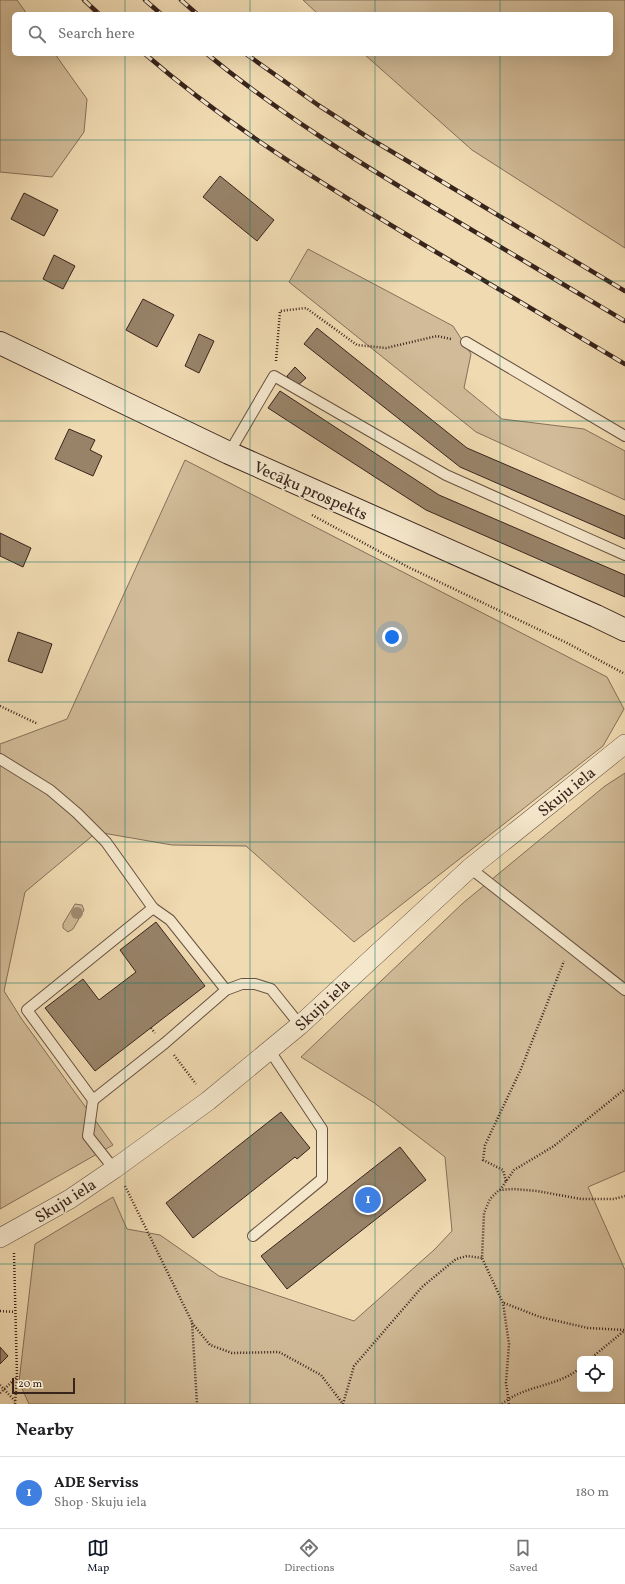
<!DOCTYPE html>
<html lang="en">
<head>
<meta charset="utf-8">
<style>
  body { margin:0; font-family:Vollkorn,serif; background:#f2f2f2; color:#202124 }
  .controls { position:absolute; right:12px; bottom:12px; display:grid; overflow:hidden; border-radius:6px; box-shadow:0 4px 16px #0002 }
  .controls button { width:36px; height:36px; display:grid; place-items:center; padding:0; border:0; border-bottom:1px solid #e0e0e0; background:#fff; color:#202124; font:20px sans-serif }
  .scale { position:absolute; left:12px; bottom:10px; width:63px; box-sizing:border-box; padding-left:4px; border:2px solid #39241c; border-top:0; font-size:11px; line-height:14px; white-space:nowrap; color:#39241c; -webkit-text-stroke:3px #f5e7cc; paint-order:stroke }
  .you { position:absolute; left:392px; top:637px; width:14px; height:14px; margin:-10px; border:3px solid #fff; border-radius:50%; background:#1a73e8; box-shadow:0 0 0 6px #1a73e833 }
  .badge { display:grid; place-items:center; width:26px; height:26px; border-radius:50%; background:#111827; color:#fff; font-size:13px; font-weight:700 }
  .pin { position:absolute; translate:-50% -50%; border:2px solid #fff; box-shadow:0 1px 4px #0006 }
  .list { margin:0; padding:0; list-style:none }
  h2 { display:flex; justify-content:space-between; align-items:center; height:52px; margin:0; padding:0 16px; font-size:17px }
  h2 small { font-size:13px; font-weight:400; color:#757577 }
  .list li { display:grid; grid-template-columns:26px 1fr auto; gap:12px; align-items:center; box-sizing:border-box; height:72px; padding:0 16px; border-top:1px solid #e0e0e0 }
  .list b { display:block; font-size:15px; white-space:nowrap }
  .list p { margin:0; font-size:13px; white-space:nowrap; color:#757577 }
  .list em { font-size:13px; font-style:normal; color:#757577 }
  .icon { flex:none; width:22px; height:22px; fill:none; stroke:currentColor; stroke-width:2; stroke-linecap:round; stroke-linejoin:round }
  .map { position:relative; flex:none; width:625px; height:1404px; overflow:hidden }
  .search { position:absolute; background:#fff; box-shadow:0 4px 16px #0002; left:12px; right:12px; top:12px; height:44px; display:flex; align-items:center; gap:10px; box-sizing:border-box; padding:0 14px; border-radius:6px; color:#757577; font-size:15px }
  .sheet { height:124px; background:#fff }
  nav { display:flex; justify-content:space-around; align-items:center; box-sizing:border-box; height:56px; border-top:1px solid #e0e0e0; background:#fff; font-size:11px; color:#757577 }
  nav a { display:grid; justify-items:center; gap:2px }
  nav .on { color:#111827 }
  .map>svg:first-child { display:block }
</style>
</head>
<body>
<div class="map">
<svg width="625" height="1404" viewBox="0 0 625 1404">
  <rect width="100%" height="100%" fill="#f0dab1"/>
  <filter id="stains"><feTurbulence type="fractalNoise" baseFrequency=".005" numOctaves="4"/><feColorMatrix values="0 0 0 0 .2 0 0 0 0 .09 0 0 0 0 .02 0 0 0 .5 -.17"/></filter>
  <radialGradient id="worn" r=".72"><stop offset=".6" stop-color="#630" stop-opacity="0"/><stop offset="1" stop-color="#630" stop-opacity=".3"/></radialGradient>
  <g fill="#d1bb98" stroke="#85705a" fill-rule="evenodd">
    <polygon points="0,0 17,0 27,14 14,14 14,54 55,54 87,99 84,132 52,177 0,172"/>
    <polygon points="303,0 625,0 625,248 472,150 364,54 611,54 611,14 318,14"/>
    <polygon points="308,249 453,326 471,354 464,388 502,419 584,429 625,451 625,500 476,432 289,282"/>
    <polygon points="185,460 607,677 624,709 603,746 354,942 246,846 172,845 97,832 25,892 4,991 21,1018 113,1145 0,1209 0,744 67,719"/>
    <path d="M 625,773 L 625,1171 L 588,1187 L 625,1270 L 625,1404 L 29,1404 L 19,1382 L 35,1244 L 113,1197 L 127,1229 L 160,1235 L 219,1276 L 354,1321 L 434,1250 L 452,1231 L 445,1157 L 373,1102 L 301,1057 L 463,903 L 605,786 ZM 580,1359 L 610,1359 L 610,1389 L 580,1389 Z"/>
    <polygon points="75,904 82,905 84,910 73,929 68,932 63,928 63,924"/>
  </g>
  <g fill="#988369" stroke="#39241c">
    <polygon points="220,176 274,220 257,241 203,197"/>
    <polygon points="24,193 58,210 44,236 11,219"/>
    <polygon points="54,255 75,266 63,289 43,279"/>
    <polygon points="143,299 174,315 157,347 126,330"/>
    <polygon points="317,328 467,448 625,516 625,539 460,467 304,344"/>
    <polygon points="199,334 214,341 199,373 185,366"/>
    <polygon points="295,367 306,378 297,386 287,376"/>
    <polygon points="280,391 439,495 625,575 625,597 426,510 268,408"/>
    <polygon points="69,429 95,440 90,450 102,456 93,476 55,459"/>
    <polygon points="0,533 31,548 23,567 0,556"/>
    <polygon points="18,632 52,644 42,673 8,661"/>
    <polygon points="156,922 205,986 95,1071 45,1008 83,979 99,1000 136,972 120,950"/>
    <polygon points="281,1112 310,1148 297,1159 295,1157 193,1238 166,1203"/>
    <polygon points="400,1147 426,1180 287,1289 261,1256"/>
    <polygon points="0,1347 8,1356 0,1364"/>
  </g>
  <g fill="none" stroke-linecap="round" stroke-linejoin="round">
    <g stroke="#675241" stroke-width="12">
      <g id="lane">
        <polyline points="466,342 625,436"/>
        <polyline points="229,453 274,376 446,475 625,555"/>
        <polyline points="0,759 50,790 77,813 106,842 153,908"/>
        <polyline points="470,868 625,990"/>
        <polyline points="226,990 165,1043 93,1100 27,1010 153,908 170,920 226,990 242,984 255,984 271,989 300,1025"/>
        <polyline points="93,1100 88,1136 114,1169"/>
        <polyline points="253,1236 322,1179 322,1129 270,1051"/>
      </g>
    </g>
    <g stroke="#675241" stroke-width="20">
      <polyline id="street" points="0,1238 70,1199 114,1169 208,1101 300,1025 470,868 625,744"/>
    </g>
    <g stroke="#39241c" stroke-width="24">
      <polyline id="secondary" points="0,343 229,453 596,616 625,630"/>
    </g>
    <g stroke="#39241c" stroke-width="2.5" stroke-dasharray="1 2" stroke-linecap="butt">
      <polyline points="276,361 280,311 306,308 357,345 386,348 437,336 451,339"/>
      <polyline points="312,515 408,567 567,643 625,674"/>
      <polyline points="0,706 38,724"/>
      <polyline points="151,1028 155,1033"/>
      <polyline points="174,1055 196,1084"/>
      <polyline points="506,1181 503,1170 483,1160 485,1145 521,1069 564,961"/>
      <polyline points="125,1186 192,1322 197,1404"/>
      <polyline points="500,1190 514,1170 554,1146 625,1089"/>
      <polyline points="14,1253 17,1377 15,1404"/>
      <polyline points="504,1303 540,1317 588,1328 624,1330"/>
      <polyline points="0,1311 15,1312"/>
      <polyline points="192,1323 210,1345 232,1353 279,1352 321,1375 343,1404"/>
      <polyline points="590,1359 624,1331"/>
      <polyline points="0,1385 15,1401"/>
      <polyline points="0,1393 17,1377"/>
      <polyline points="343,1404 354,1366 422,1287 456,1259 467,1256 482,1258"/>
      <path d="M 502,1404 C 524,1385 558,1387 580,1368"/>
      <polyline points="509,1404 506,1383 509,1344 503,1303 482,1258 484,1213 490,1199 499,1190 514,1189 537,1191 581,1199 614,1199 625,1196"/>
    </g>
    <use href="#lane" stroke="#f5e7cc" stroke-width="10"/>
    <use href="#street" stroke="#f5e7cc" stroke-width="19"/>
    <use href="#secondary" stroke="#f5e7cc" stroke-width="22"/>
    <g stroke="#39241c" stroke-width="4.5">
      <g id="rail">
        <polyline points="84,0 99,14"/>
        <polyline points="145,0 161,14"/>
        <polyline points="181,0 197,14"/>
        <path d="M 145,54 C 226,124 313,178 404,233 C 477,277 551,320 625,364"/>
        <path d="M 207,54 C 280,114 360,163 440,211 C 502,248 563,284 625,321"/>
        <polyline points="246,54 318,105 369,138 625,291"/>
      </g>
    </g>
    <use href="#rail" stroke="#f5e7cc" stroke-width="3" stroke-dasharray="9" stroke-linecap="butt"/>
  </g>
  <circle fill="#a08b70" cx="77" cy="913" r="6"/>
  <path fill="none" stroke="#0f766e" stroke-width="1" stroke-opacity="0.55" d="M 125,0 L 125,14M 250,0 L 250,14M 375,0 L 375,14M 500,0 L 500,14M 125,54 L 125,1404M 250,54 L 250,1404M 375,54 L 375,1404M 500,54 L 500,1404M 0,140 L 625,140M 0,281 L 625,281M 0,421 L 625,421M 0,562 L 625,562M 0,702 L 625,702M 0,842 L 625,842M 0,983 L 625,983M 0,1123 L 625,1123M 0,1264 L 625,1264"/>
  <g text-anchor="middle" stroke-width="3" stroke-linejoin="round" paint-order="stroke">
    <g font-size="16" fill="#39241c" stroke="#f5e7cc">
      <text transform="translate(311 490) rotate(24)" y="6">Vecāķu prospekts</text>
      <text transform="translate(566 791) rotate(-39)" y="6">Skuju iela</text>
      <text transform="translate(322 1004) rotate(-43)" y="6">Skuju iela</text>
      <text transform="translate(65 1200) rotate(-32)" y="6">Skuju iela</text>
    </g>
  </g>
  <rect width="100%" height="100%" filter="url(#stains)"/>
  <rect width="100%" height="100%" fill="url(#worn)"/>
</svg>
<div class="controls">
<button><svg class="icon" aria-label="locate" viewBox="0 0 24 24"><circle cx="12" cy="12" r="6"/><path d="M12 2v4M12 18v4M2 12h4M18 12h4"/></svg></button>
</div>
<div class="scale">20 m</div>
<div class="you"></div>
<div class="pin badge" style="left:368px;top:1200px;background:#3f7fe0">1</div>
<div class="search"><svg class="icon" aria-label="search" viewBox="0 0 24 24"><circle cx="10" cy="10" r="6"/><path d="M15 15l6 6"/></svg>Search here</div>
</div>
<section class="sheet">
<h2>Nearby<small></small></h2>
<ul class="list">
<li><span class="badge" style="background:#3f7fe0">1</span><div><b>ADE Serviss</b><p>Shop · Skuju iela</p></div><em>180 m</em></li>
</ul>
</section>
<nav>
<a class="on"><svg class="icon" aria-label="map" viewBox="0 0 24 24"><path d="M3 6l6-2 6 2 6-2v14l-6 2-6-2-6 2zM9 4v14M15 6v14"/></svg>Map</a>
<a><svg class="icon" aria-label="directions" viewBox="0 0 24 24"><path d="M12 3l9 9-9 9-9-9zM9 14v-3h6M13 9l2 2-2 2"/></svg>Directions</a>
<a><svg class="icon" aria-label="saved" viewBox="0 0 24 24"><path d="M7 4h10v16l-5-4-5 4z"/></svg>Saved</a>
</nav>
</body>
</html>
